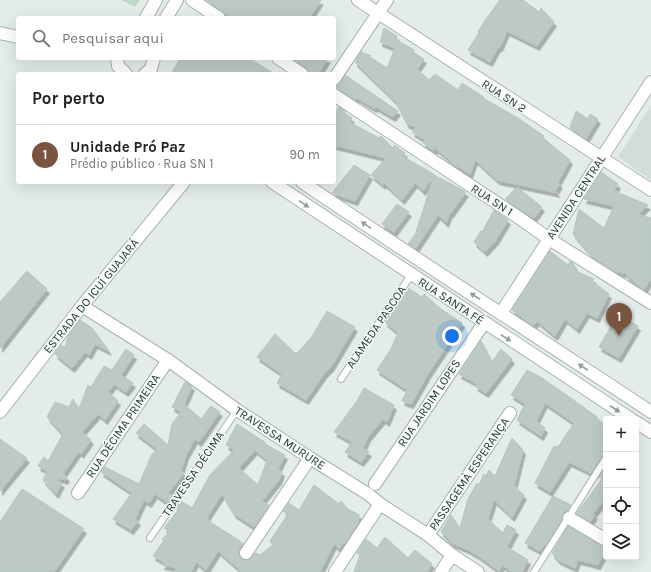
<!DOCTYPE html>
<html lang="pt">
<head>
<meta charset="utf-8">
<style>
  body { margin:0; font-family:Karla,sans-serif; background:#f2f2f2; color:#222 }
  .controls { position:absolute; right:12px; bottom:12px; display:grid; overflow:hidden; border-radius:4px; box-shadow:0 4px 16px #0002 }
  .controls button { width:36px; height:36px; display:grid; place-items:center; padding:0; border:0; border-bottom:1px solid #e0e0e0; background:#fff; color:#222; font:20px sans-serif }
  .you { position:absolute; left:452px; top:336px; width:14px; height:14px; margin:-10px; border:3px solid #fff; border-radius:50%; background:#1a73e8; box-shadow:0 0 0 6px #1a73e833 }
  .badge { display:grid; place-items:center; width:26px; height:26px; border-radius:50%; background:#7b5341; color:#fff; font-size:13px; font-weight:700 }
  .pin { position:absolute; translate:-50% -33px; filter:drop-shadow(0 1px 2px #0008) }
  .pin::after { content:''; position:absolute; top:21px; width:14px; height:12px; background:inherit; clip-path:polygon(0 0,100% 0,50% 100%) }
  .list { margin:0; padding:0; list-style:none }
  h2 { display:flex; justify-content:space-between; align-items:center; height:52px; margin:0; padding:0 16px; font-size:17px }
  h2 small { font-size:13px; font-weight:400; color:#767676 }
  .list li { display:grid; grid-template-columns:26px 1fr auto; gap:12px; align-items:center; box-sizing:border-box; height:60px; padding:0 16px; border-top:1px solid #e0e0e0 }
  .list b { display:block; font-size:15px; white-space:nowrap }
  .list p { margin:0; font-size:13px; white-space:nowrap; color:#767676 }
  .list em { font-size:13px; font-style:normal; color:#767676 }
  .icon { flex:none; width:22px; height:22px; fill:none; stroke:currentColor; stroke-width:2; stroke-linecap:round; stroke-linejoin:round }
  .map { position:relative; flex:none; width:651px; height:572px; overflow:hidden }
  .search { position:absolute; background:#fff; box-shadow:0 4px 16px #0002; left:16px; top:16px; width:320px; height:44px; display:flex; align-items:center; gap:10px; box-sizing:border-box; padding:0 14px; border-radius:4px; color:#767676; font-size:15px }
  .panel { position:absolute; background:#fff; box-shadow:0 4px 16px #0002; left:16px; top:72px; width:320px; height:112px; border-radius:4px }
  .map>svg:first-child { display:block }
</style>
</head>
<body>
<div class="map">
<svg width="651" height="572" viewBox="0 0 651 572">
  <defs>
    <filter id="shadow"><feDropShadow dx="2.5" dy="4.5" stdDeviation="0" flood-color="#0004"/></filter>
  </defs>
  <rect width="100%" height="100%" fill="#e3ece9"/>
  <polygon fill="#d2dcd8" points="651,105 651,180 618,157"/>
  <polygon fill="#bedbc8" points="121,0 140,0 135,7"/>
  <g fill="#bcc9c5" stroke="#b6c5c0" fill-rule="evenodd" filter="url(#shadow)">
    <polygon points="206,0 321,0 309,18 232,18"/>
    <polygon points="500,0 523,0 539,12 541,8 554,22 537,46 507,31 500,47 498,47 490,62 468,50 479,33 478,32 484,22"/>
    <polygon points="384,28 397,36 395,39 414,50 413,52 424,59 417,69 429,80 435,74 458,90 462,83 484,97 483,98 518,118 544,136 543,138 570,160 558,182 560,184 555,191 558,193 497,180 475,160 470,174 451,163 452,162 435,148 434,151 423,143 425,140 412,132 416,127 407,124 396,102 355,62 361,52 371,56 370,57 387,68 395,48 380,42"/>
    <polygon points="180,58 248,58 275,74 171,74"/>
    <polygon points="292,58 328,58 318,74 309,74 306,68"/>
    <polygon points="345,75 398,111 393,117 376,107 374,108 357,98 355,100 335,87 340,83"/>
    <polygon points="339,107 345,111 344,113 352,118 349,122 379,138 381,136 393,148 394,145 405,153 402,156 430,172 440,179 440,178 466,192 451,213 450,213 446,223 438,215 416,248 408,244 415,235 434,176 423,191 415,183 402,200 384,183 383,185 371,175 386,158 334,145 334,115"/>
    <polygon points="576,111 588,119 590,114 598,119 586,139 570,128"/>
    <polygon points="354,165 370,175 355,201 332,193"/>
    <polygon points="601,172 618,184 614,191 648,205 638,215 651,218 651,278 644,290 627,276 626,273 615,272 595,259 573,234 579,209 604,228 614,206 584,199"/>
    <polygon points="517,187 542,207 534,218 505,199"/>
    <polygon points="397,204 409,212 394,232 382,224"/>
    <polygon points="494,210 508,220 496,240 485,252 474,242 481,231 482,232"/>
    <polygon points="550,251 568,265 570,261 573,263 578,272 594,279 592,281 609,294 597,318 587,313 577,329 565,319 555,336 537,321 533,326 512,310"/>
    <polygon points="27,271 47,289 0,348 0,302"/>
    <polygon points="408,288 422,297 424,294 441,309 462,323 428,374 411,404 402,401 407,390 377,370 391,349 398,333 385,322"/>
    <polygon points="327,311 355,327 331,367 324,374 306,400 277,383 282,374 257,357 275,334 296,354 311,338"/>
    <polygon points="618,314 638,326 619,358 599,347"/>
    <polygon points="80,320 92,328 109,351 95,344 89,355 85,352 72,368 55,354 61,345 65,348 68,336"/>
    <polygon points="481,341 492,362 501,349 512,359 486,393 475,386 477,384 459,374"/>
    <polygon points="126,349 134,355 121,375 133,383 126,392 114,384 108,392 118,401 105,420 98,414 82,432 91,440 81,454 79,451 63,474 67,477 65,480 60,478 58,481 62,483 56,494 43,480 47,471 38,466 44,457 48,461 63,434 47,417 55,402 69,407 73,399 79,409 88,385 91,387 104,366 112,370"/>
    <polygon points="527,370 542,378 582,406 597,417 596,418 606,425 606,454 602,456 591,473 569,462 550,492 535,483 554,446 558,447 574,423 545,403 536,421 545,428 541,436 517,420 525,404 511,395"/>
    <polygon points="185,382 192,386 184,404 201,419 211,406 220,412 199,442 195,439 186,455 181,471 184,473 168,493 173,496 168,503 155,494 149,503 144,500 135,519 138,521 131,530 113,519 132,493 101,472 105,467 139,484 152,454 158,450 136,433 144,424 168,445 172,424 181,412 172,407"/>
    <polygon points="364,388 394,405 387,422 383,419 368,437 363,448 369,452 361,462 345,452 352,442 334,432 357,401"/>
    <path d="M 237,424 L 266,443 L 265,444 L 285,455 L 278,469 L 282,472 L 279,480 L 262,501 L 269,505 L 254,527 L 234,514 L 222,494 L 207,517 L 209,518 L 207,520 L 240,541 L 240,542 L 243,544 L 239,552 L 239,556 L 242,559 L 249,560 L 255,553 L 260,555 L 273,545 L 270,541 L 288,514 L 283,511 L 289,503 L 299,510 L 314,485 L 339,504 L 341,501 L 348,509 L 359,515 L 358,523 L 344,544 L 343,543 L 339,549 L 334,544 L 320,572 L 242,572 L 218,551 L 206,570 L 196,562 L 191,572 L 175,572 L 177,568 L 162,565 L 164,562 L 153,556 L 164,540 L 162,539 L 170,532 L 164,528 L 178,510 L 176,508 L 181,501 L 192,508 L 210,475 L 234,450 L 226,445 ZM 255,450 L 267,460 L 258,485 L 239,468 Z"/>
    <polygon points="512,438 523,450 514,486 524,495 512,517 494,500 488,519 503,533 507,525 516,530 507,547 528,560 522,572 512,572 502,565 499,571 477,555 471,552 471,551 452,543 441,532 451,515 460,528 468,499 477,483 479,485 484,474 486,476 489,470 495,476"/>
    <polygon points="0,439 27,458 0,491"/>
    <polygon points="606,466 606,498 593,514 595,515 590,522 576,514 602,479 599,477"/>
    <polygon points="22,489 84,529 54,572 0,572 0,522"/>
    <polygon points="553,496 571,505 567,511 563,514 562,519 545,546 544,545 540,551 525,543"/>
    <polygon points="568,526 602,546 606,547 606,550 598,565 578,560 575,568 558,560 552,553"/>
    <polygon points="385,537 408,558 415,550 432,564 427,572 354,572 360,555 357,553 366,539 377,548"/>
  </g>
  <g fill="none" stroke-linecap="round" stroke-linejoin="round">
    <g stroke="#a6b4b0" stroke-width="8">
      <g id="service">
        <polyline points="341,379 411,275"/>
        <polyline points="150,538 237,410"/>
        <polyline points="534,572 606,458"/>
      </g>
    </g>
    <g stroke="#a6b4b0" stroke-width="14">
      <g id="minor">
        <polyline points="192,0 219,18"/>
        <polyline points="358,0 651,190"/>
        <polyline points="278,58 302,74"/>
        <polyline points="334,79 387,0"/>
        <polyline points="334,95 518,217 549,239 651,303"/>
        <polyline points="82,306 168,360 237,410 310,458 368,494 380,504 428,535 452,555 478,572"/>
        <polyline points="501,313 651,82"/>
        <polyline points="0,412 82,306 184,182"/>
        <polyline points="375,484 484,323"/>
        <polyline points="78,493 168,360"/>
        <polyline points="569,518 606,540"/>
        <polyline points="428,535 510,413"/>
        <polyline points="246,553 310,458"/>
        <polyline points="335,572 380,504"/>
        <polyline points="441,572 452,555"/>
      </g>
    </g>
    <g stroke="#a6b4b0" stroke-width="14">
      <g id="tertiary">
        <polyline points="146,18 156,0"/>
        <polyline points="166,18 177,0"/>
        <polyline points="0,33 18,37"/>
        <polyline points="117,58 118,66 126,74"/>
        <polyline points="145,74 151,69 154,58"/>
        <polyline points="272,182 631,419"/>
        <path d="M 302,182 C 417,260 535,335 651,412"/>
        <polyline points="636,422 651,432"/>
      </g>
    </g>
    <use href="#service" stroke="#fff" stroke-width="6"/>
    <use href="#minor" stroke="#fff" stroke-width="12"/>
    <use href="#tertiary" stroke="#fff" stroke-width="12"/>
  </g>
  <defs><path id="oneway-solid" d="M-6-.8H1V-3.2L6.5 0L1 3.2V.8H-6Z"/></defs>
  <g fill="#929e9b">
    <use href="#oneway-solid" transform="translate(304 204) rotate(34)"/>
    <use href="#oneway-solid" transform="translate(366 225) rotate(-146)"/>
    <use href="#oneway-solid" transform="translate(475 296) rotate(-147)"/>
    <use href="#oneway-solid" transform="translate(506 338) rotate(33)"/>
    <use href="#oneway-solid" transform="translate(583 367) rotate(-147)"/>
    <use href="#oneway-solid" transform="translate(615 409) rotate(33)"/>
  </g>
  <g text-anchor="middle" stroke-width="3" stroke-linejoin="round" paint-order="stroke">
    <g font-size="12" fill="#243c37" stroke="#f4f9f6">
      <text transform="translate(504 96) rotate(33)" y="4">RUA SN 2</text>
      <text transform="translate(576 197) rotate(-57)" y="4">AVENIDA CENTRAL</text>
      <text transform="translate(492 200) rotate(33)" y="4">RUA SN 1</text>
      <text transform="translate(91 296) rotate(-51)" y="4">ESTRADA DO ICUÍ GUAJARÁ</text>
      <text transform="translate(451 301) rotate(33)" y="4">RUA SANTA FÉ</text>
      <text transform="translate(376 327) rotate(-56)" y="4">ALAMEDA PASCOA</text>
      <text transform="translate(429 403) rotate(-56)" y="4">RUA JARDIM LOPES</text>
      <text transform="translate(123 426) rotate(-56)" y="4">RUA DÉCIMA PRIMEIRA</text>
      <text transform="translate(280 438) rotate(33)" y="4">TRAVESSA MURURE</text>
      <text transform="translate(193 474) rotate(-56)" y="4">TRAVESSA DÉCIMA</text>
      <text transform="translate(469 474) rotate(-56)" y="4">PASSAGEMÀ ESPERANÇA</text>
    </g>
  </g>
</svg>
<div class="controls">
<button>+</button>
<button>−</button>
<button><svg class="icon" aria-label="locate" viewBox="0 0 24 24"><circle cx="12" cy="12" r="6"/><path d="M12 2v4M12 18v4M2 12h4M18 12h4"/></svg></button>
<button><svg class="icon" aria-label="layers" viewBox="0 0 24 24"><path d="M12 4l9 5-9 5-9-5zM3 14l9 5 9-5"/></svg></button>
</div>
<div class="you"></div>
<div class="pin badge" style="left:619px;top:336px">1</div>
<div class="search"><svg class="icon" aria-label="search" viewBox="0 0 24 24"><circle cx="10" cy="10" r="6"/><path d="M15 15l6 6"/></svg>Pesquisar aqui</div>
<section class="panel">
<h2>Por perto<small></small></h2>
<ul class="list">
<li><span class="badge">1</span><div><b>Unidade Pró Paz</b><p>Prédio público · Rua SN 1</p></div><em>90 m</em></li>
</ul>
</section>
</div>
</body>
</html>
